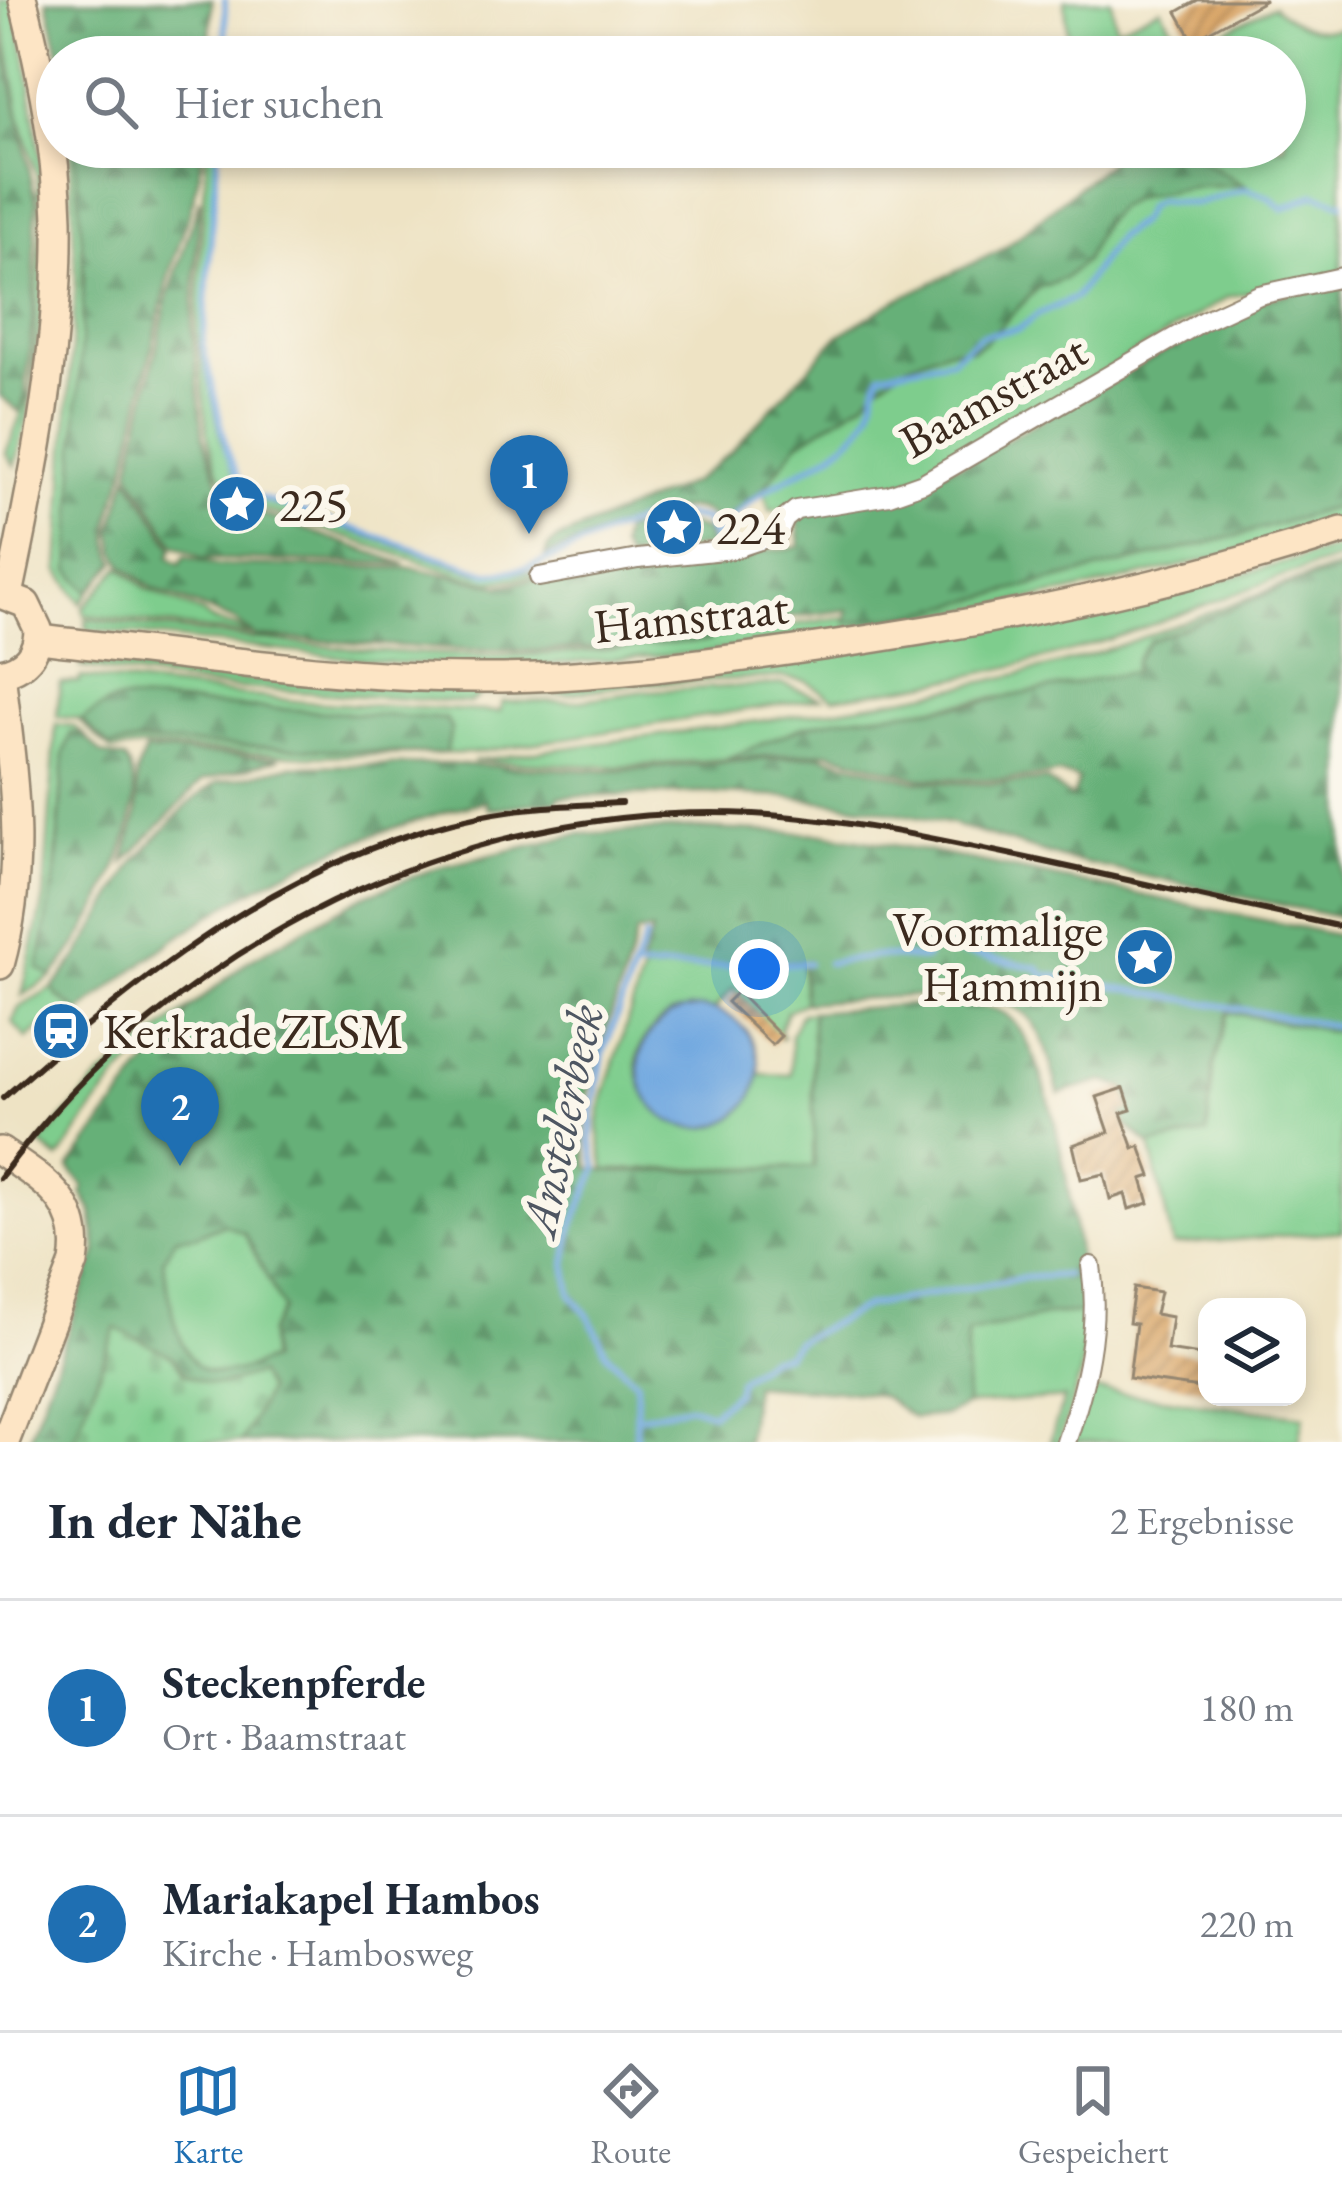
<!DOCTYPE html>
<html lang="de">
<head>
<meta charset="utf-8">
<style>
  body { margin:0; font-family:"EB Garamond",serif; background:#f6f6f7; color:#1f2937 }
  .controls { position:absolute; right:36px; bottom:36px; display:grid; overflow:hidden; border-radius:24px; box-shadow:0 6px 18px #0003 }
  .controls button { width:108px; height:108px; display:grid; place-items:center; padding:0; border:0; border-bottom:3px solid #e0e1e3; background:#fff; color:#1f2937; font:60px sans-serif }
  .you { position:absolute; left:759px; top:969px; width:42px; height:42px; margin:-30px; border:9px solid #fff; border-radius:50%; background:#1a73e8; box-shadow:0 0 0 18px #1a73e833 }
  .badge { display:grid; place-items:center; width:78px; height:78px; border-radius:50%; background:#1f6fb2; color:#fff; font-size:39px; font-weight:700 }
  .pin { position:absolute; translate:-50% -99px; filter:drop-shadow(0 3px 6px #0008) }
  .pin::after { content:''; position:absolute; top:63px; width:42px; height:36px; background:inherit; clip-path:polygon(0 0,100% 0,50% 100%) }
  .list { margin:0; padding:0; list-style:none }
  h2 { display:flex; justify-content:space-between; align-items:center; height:156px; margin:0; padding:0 48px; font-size:51px }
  h2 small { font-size:39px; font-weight:400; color:#747a83 }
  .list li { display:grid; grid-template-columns:78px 1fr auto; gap:36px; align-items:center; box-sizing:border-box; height:216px; padding:0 48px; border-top:3px solid #e0e1e3 }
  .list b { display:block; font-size:45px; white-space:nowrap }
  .list p { margin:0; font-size:39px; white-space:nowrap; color:#747a83 }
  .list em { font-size:39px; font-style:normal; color:#747a83 }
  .icon { flex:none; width:66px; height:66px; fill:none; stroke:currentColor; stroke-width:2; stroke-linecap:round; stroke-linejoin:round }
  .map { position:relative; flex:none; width:1342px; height:1442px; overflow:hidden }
  .search { position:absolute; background:#fff; box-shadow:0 6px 18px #0003; left:36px; right:36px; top:36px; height:132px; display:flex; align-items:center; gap:30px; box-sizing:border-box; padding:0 42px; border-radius:66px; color:#747a83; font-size:45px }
  .sheet { height:588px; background:#fff }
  nav { display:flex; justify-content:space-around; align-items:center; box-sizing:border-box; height:168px; border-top:3px solid #e0e1e3; background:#fff; font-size:33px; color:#747a83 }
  nav a { display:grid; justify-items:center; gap:6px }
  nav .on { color:#1f6fb2 }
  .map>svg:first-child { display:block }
</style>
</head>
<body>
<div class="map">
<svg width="1342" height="1442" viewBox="0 0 1342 1442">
  <defs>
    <pattern id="forest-firs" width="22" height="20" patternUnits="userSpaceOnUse" patternTransform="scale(3)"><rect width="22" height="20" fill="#66b078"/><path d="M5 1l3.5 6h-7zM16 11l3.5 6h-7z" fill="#558f62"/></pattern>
    <pattern id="cemetery-stones" width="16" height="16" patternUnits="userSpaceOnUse" patternTransform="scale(3)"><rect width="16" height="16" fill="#7ecd8d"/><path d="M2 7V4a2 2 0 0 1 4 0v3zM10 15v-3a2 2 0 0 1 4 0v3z" fill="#6eb079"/></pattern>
    <pattern id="building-hatch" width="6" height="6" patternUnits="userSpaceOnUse" patternTransform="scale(3)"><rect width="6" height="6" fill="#d7a161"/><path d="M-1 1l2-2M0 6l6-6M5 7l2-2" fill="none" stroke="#b0834f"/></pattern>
  </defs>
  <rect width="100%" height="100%" fill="#fbf7ec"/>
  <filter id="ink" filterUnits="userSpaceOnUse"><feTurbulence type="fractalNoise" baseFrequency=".00833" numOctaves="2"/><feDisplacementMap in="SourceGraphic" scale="24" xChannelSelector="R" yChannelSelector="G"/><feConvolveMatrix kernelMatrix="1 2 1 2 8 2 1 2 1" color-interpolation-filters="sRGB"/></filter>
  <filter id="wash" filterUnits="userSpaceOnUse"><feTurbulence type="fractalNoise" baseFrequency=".004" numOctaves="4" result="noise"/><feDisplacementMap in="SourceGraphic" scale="48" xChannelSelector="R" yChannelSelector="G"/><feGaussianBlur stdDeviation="2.7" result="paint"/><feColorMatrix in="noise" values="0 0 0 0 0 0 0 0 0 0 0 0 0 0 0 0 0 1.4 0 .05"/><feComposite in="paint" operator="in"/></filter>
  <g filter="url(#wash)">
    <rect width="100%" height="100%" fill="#eee3c4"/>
    <g fill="#7ecd8d" stroke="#5c7c56" stroke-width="3" fill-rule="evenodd">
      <polygon points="0,0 12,0 26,58 46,199 43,308 27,420 15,466 6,453 31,388 41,223 38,180 20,117"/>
      <path d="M 1065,0 L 1111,0 L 1116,28 L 1161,8 L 1185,51 L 1273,6 C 1294,25 1314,33 1342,28 L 1342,272 L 1228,297 L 950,464 L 893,487 L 770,511 L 763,489 L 798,443 L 864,401 L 877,386 L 906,365 L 946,349 L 973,349 L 985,342 L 1039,287 L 1054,283 L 1085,260 L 1103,222 L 1118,207 L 1137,197 L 1190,187 L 1242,185 L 1179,147 L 1285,147 L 1285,57 L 1069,57 Z"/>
      <path d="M 70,147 L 75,147 C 91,288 78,429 70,569 L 89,592 L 81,603 L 59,570 L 76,280 Z"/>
      <polygon points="207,147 216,147 217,166 201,348 223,445 243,495 477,573 535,572 536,576 492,582 463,576 257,508 228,487 217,470 208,437 196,330"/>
      <path d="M 1342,505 L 1342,520 L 1223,556 L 1068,593 L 709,652 L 526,666 L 396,663 L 87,629 L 86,619 C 228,636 373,657 517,655 C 625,653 731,634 837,618 L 848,617 L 847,622 L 920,613 L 1240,535 Z"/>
      <path d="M 1342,547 L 1342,558 C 1247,585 1157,628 1061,654 C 986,675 910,687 833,698 L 806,681 L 780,677 L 633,684 L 567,694 L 482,694 L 470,703 L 209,686 L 81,667 L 84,661 L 247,680 L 460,691 L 1191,588 Z"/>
      <path d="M 120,567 L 147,589 L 204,614 C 216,628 235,621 248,635 L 85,615 L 83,608 Z"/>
      <path d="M 1342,567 L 1342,571 L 1282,588 L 1189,626 L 1134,672 L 1075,686 L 803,727 L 726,759 L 619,767 L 473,761 C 662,733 855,714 1040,669 C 1144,644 1239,595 1342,567 Z"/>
      <path d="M 81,677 L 304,702 L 500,712 L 502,702 L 575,701 L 645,691 L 783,684 L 821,698 L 473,753 L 309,756 L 147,747 L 112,751 L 77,719 L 57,717 L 60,683 L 79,682 ZM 127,700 L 446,719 L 451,729 L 446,753 L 432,754 L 142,742 L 110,747 L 82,720 Z"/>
      <polygon points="56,724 73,726 84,735 71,733 64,754 52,906 39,968 52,977 22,996 44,899"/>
      <path d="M 802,964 L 805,1003 L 787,1011 L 779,1032 L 783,1037 L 781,1039 L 733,988 L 714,1010 C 692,1006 670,1010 654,1027 C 589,1096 734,1184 758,1074 L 791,1075 L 791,1035 L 800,1014 L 812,1012 L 814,1167 L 605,1170 L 598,1128 L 602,1102 L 643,971 Z"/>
      <polygon points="53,988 57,996 80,1013 53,1036 43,1025 27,1039 12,1022 19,1008"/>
      <path d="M 189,1009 L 178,1034 C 123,1054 92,1114 59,1159 L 40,1144 L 100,1078 Z"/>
      <polygon points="1228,1012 1342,1033 1342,1231 1173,1245 1150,1145 1206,1134 1213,1069"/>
      <path d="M 224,1224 L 245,1234 L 284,1309 L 269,1332 L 270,1360 C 250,1367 227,1378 206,1372 C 177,1364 168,1286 163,1260 L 175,1238 L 197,1235 Z"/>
      <polygon points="1086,1313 1081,1373 1059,1442 1050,1442 1064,1398 966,1405 967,1333 1054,1314"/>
      <polygon points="1097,1390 1304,1416 1299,1442 1071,1442 1090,1393"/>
    </g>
    <g fill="url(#forest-firs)" stroke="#506d4b" stroke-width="3" fill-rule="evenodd">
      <polygon points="47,0 212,0 209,57 60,57"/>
      <polygon points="0,25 36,202 33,313 25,397 20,412 0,396"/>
      <path d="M 75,147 L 203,147 C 199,195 180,235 168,281 C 152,342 141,403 127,463 C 119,497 98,528 116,562 L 89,592 L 70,570 L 84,274 Z"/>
      <path d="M 1127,147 L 1179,147 L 1244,185 L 1190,187 L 1137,197 L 1118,207 L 1103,222 L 1085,260 L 1064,279 L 1038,287 L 985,342 L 973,349 L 946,349 L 906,365 L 877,386 L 864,401 L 798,443 L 763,489 L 720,523 C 714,520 706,511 696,509 C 667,503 576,544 545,556 L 548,547 L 560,538 L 693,482 L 731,452 L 838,336 L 894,301 L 1003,249 Z"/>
      <polygon points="200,199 192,328 203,435 219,482 238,502 255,512 405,564 204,559 175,545 133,477 130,469 167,300"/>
      <polygon points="1342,283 1342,505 1240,535 920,613 847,623 848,610 713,627 709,641 540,651 463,650 256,637 235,621 152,588 124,566 116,552 112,530 128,475 173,548 169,557 180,564 185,556 216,565 414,568 500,586 610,566 800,547 798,520 801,515 962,464 1259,300"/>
      <polygon points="661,522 679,522 705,530 709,546 627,559 620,547 623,531"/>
      <path d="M 1342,571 L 1342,918 L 1065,859 L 951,824 L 868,807 L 787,797 L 703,793 L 558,797 L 557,801 L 488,809 L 486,801 C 317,843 213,901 80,1013 L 57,995 L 53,988 L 77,958 L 135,861 L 188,804 L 216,783 L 290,766 L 447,764 L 611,771 L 820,755 L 915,781 L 996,784 L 1046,780 L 1072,798 L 1079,779 L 1060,774 L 1001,780 L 919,778 L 828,752 L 726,759 L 803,727 L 840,718 L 973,704 L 1133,672 L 1135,661 L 1149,641 L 1282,588 Z"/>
      <polygon points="127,700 446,719 451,729 446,753 432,754 142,742 110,747 81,720 111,702"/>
      <path d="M 71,733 L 84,735 L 102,754 L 125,759 C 159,809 88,938 52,977 L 38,968 L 57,865 L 64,754 Z"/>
      <polygon points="145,751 155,751 280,758 202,781 124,863 137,813 137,772"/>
      <path d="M 693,828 L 827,834 L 912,848 L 1342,936 L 1342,1033 L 1228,1012 L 1213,1069 L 1207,1134 L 1150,1145 L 1126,1125 L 1122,1113 L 1131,1109 L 1125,1088 L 1104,1081 L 1059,1094 C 1051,1069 1046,1035 1027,1016 C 991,983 854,1000 805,1003 L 802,964 L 806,961 L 645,968 L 641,964 L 652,932 L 636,933 C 620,1012 570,1086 589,1168 L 622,1172 L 814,1167 L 812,1012 C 858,1009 956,997 997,1010 C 1055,1029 1078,1255 1086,1313 L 1054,1314 L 967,1333 L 966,1405 L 947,1415 L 913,1418 L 884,1397 L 871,1393 L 754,1385 L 746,1442 L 241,1442 L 267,1392 L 258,1375 C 246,1379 232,1384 219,1385 C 189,1386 141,1345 115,1329 L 73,1442 L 28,1442 L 97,1251 L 92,1211 L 82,1193 L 84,1187 L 69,1168 L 142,1070 L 178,1034 L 189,1009 L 248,961 L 363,896 L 436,868 L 579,834 ZM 224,1224 L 245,1234 L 283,1309 L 269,1332 L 270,1360 C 250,1367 227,1378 206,1371 C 177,1363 168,1286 163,1260 L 175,1238 L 197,1235 Z"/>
    </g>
    <polygon fill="url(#cemetery-stones)" stroke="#5c7c56" stroke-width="3" points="116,1328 172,1356 183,1373 208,1384 220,1385 258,1374 267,1391 241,1442 73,1442"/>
    <circle fill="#72a9e0" stroke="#566a7f" stroke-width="3" cx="699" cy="1068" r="60"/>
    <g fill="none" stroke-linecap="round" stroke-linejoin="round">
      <g stroke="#72a9e0" stroke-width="6">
        <polyline points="225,0 226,57"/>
        <path d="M 218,147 L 203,346 L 227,451 L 245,493 L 488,573 C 562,575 631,495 706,521 L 714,543"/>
        <path d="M 713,537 C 729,522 744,505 762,493 C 800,468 842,458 868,417 C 876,404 873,388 881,373 L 951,359 L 981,335 L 1019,329 L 1037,315 L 1075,298 L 1118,237 L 1140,221 L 1147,207 L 1157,201 L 1196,204 L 1246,189 L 1269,197 L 1283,209 L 1315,194 L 1342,203"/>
        <polyline points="828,963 880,956 925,959 928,946 1039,968 1042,974 1342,1027"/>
        <polyline points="637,969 808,963"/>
        <polyline points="637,1417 689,1406 712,1413 736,1392 739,1380 768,1358 786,1354 796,1342 867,1306 1021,1278 1066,1275"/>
        <polyline points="636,1442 637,1382 607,1354 591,1320 571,1294 566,1263 573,1225 597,1169 591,1140 593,1109 603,1054 645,938"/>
      </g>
    </g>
    <g id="blocks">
      <g fill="url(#building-hatch)">
        <polygon points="1198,0 1266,0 1193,40 1177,12"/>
        <polygon points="737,992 781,1036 772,1045 727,1002"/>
        <polygon points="1124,1088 1131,1110 1121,1113 1134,1149 1140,1146 1151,1176 1142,1179 1149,1203 1129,1209 1125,1194 1110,1199 1104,1174 1081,1179 1073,1145 1109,1132 1097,1097"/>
        <polygon points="1134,1288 1160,1292 1155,1314 1172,1317 1167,1350 1207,1356 1207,1389 1129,1378 1136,1324 1129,1323"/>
      </g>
    </g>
  </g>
  <g filter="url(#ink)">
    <use href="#blocks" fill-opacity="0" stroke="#948671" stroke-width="3"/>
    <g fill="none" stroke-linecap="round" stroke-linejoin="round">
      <g stroke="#948671" stroke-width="22">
        <g id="street">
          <polyline points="539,577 638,559 733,549 778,534 785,519 796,510 889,495 923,483 1203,321 1259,295 1342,277"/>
          <path d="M 1066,1442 C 1086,1385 1100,1327 1091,1266"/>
        </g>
      </g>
      <g stroke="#948671" stroke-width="32">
        <g id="secondary">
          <path d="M 0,594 L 26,604 L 38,629 C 38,654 24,669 0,673"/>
          <path d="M 9,595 C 35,471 60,347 58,219 C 56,145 41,72 23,0"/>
          <path d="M 38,639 C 183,654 328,678 473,678 C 586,679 698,664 809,648 C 989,623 1168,587 1342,531"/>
          <path d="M 0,965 C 28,864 13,775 1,673"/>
          <path d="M 0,1151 C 44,1181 84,1202 74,1263 L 5,1442"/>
        </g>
      </g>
      <use href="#street" stroke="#fff" stroke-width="18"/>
      <use href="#secondary" stroke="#fde5c5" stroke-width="27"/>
      <g stroke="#3b2a1e" stroke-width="6">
        <path d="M 3,1098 C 145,972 293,853 484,815 C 529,806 575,805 621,803"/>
        <path d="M 0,1178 C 173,943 460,799 754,814 C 845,819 933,838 1022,857 C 1129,880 1236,904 1342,927"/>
      </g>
    </g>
  </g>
  <defs>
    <g id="sight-disc" transform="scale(3)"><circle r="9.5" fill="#1f6fb2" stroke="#fbf7ec"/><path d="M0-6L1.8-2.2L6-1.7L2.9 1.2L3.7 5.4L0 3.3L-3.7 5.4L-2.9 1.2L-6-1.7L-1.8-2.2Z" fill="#fff"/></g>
    <g id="station-disc" transform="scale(3)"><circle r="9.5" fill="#1f6fb2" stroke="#fbf7ec"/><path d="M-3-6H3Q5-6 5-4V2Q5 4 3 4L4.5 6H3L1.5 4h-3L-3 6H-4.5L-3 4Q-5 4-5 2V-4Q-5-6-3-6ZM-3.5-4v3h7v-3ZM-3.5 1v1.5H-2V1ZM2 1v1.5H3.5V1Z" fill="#fff"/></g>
  </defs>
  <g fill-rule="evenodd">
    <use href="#sight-disc" x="237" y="504"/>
    <use href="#sight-disc" x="674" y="527"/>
    <use href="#sight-disc" x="1145" y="957"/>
    <use href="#station-disc" x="61" y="1031"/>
  </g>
  <g text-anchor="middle" stroke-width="12" stroke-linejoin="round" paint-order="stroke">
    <g font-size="48" fill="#3b2a1e" stroke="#fbf7ec">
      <text transform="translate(993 395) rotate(-29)" y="17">Baamstraat</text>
      <text transform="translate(691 616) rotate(-6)" y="17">Hamstraat</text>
    </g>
    <g font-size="48" fill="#3b2a1e" stroke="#fbf7ec" text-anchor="start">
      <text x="279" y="521">225</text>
      <text x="716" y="544">224</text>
      <text x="1103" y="946" text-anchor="end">Voormalige<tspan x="1103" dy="55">Hammijn</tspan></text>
      <text x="103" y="1048">Kerkrade ZLSM</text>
    </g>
    <g font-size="51" font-style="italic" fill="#4e5662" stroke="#fbf7ec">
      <text transform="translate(561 1120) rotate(-78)" y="18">Anstelerbeek</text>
    </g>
  </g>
</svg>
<div class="controls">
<button><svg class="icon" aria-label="layers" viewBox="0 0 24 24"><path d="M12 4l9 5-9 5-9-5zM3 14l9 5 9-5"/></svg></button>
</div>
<div class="you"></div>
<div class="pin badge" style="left:529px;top:534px">1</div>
<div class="pin badge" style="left:180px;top:1166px">2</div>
<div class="search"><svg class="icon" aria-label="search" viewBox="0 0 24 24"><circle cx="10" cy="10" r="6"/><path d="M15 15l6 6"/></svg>Hier suchen</div>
</div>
<section class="sheet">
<h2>In der Nähe<small>2 Ergebnisse</small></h2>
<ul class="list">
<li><span class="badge">1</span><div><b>Steckenpferde</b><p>Ort · Baamstraat</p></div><em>180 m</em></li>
<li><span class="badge">2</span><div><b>Mariakapel Hambos</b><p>Kirche · Hambosweg</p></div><em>220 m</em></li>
</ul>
</section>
<nav>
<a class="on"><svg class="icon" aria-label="map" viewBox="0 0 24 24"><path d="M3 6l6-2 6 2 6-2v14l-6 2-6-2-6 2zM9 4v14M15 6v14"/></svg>Karte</a>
<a><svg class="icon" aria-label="directions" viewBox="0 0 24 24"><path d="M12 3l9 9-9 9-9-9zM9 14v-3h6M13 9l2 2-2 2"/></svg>Route</a>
<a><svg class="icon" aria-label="saved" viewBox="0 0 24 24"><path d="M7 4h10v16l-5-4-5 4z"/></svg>Gespeichert</a>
</nav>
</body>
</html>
